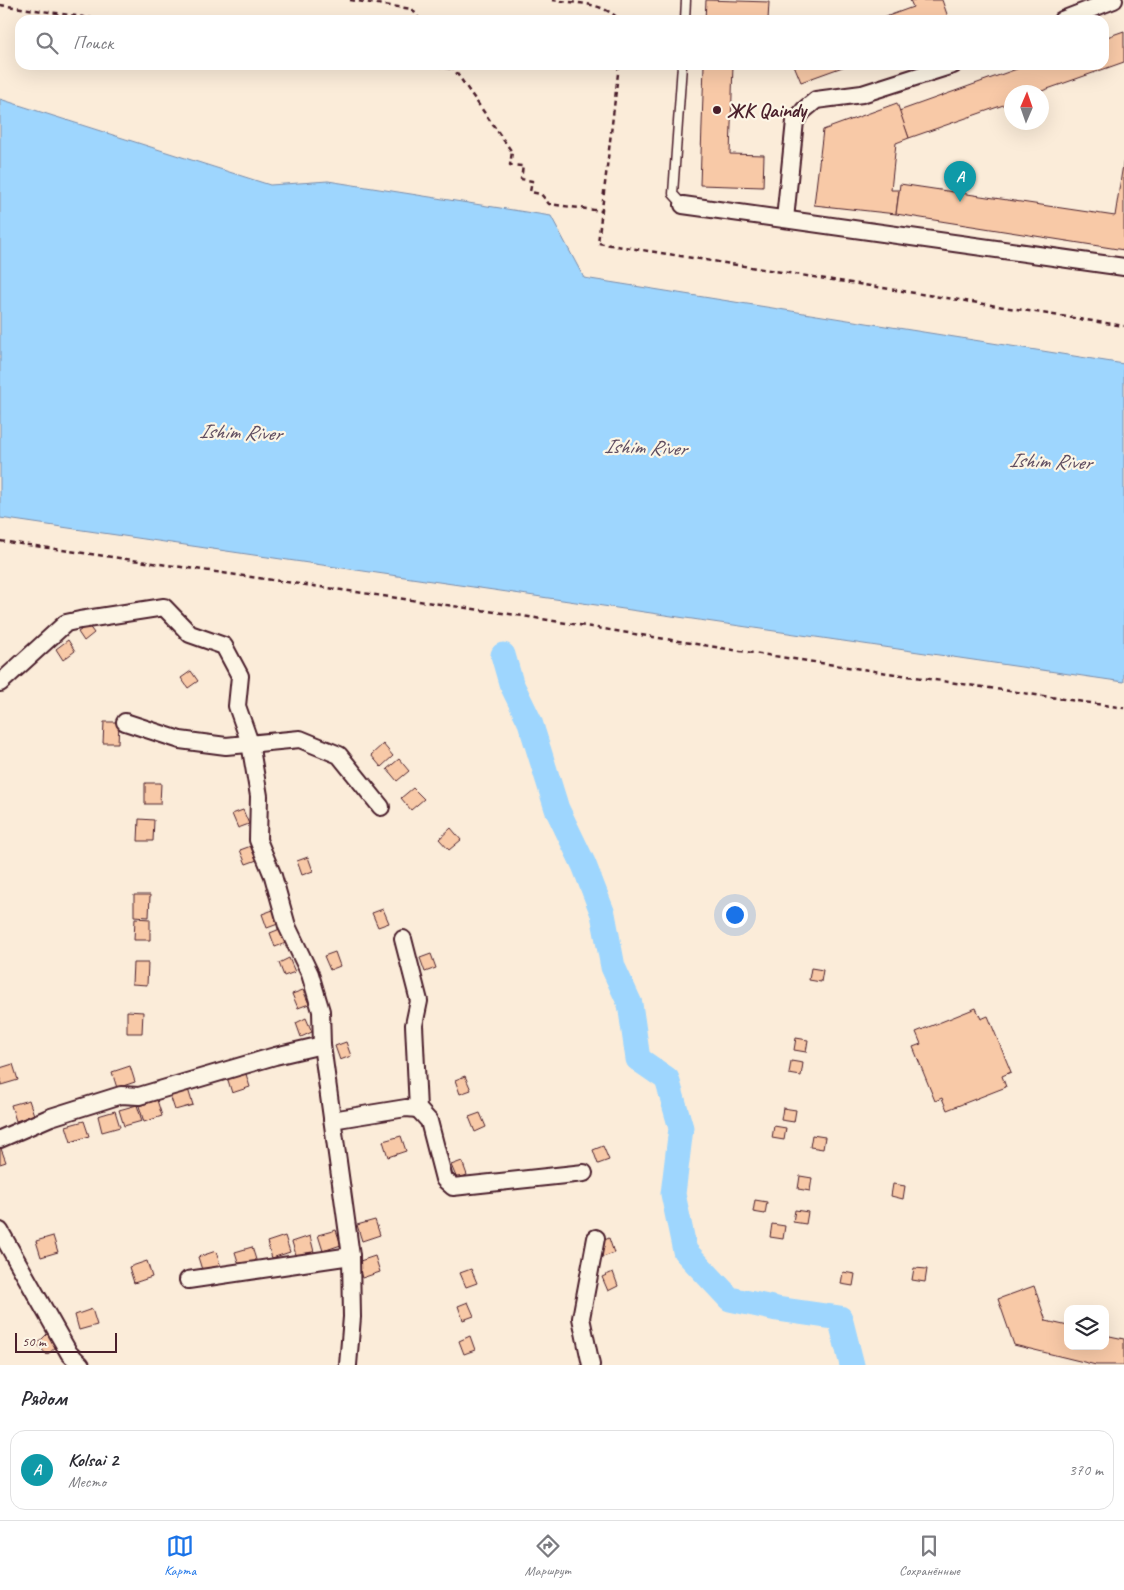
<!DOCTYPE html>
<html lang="ru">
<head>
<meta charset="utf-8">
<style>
  body { margin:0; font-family:Caveat,sans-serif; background:#f2f2f3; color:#2b2b33 }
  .controls { position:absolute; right:15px; bottom:15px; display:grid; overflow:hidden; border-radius:10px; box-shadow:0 5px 20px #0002 }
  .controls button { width:45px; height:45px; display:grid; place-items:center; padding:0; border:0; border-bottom:1px solid #e1e1e2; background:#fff; color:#2b2b33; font:25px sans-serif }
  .compass { position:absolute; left:1004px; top:85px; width:45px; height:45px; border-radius:50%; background:#fff; box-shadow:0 5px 20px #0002; rotate:2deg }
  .scale { position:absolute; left:15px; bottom:12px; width:102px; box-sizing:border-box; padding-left:5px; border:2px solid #4a1f2b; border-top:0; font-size:14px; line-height:18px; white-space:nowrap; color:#4a1f2b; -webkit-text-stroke:4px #fcf5e5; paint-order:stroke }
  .you { position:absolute; left:734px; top:914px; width:18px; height:18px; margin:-12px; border:4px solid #fff; border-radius:50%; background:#1a73e8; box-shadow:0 0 0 8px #1a73e833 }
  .badge { display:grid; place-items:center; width:32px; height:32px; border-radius:50%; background:#1a73e8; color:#fff; font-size:16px; font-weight:700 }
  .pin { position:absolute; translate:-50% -41px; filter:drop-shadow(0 1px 2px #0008) }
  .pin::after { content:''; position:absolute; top:26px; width:18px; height:15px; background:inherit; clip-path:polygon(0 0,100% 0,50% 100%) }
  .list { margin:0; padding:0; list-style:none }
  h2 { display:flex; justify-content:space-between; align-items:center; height:65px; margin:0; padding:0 20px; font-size:21px }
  h2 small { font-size:16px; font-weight:400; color:#7c7c81 }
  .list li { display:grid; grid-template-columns:32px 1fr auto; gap:15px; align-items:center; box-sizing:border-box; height:80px; margin:0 10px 10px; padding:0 10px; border:1px solid #e1e1e2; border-radius:15px }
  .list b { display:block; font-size:19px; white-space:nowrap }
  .list p { margin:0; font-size:16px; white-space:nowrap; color:#7c7c81 }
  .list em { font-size:16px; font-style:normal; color:#7c7c81 }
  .icon { flex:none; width:28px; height:28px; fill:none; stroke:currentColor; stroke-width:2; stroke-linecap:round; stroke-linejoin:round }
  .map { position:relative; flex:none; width:1124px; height:1365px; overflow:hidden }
  .search { position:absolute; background:#fff; box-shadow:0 5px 20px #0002; left:15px; right:15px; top:15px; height:55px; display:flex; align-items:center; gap:12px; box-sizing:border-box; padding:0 18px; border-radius:15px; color:#7c7c81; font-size:19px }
  .sheet { height:155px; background:#fff }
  nav { display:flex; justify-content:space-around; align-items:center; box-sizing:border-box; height:70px; border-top:1px solid #e1e1e2; background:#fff; font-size:14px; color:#7c7c81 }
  nav a { display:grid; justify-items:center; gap:2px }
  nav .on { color:#1a73e8 }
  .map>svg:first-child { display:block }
</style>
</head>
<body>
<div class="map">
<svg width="1124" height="1365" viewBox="0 0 1124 1365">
  <rect width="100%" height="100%" fill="#fbecd9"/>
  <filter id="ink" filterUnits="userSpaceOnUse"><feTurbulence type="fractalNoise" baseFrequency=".02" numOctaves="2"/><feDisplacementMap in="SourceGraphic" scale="10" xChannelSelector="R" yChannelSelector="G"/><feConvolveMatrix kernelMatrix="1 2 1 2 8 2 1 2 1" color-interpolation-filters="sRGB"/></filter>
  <g filter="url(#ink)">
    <polygon fill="#9ed6fe" stroke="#7c8daa" points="0,99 270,185 328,181 551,216 584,278 1124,364 1124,682 0,518"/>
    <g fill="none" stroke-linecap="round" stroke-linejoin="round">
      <polyline stroke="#9ed6fe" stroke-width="25" points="503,655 511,683 530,722 557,809 584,865 603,914 613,967 630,1004 638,1059 667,1079 681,1128 673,1194 685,1251 730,1299 777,1309 840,1318 852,1365"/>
    </g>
    <g fill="#f8c9a7" stroke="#4a1f2b">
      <polygon points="706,0 769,2 768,20 705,20"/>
      <polygon points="910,0 942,0 949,20 877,20 913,7"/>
      <polygon points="1124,31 1124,62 1039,92 1012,92 1012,102 909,138 899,111 1028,65 1104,65 1104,38"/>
      <polygon points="704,65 733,65 730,154 764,155 763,187 700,185"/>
      <polygon points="794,65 848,65 801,82"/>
      <polygon points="897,103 909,138 896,143 891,190 899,190 896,214 814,205 823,130"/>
      <polygon points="1124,158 1124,250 896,214 900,184 1115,216"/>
      <polygon points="88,625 94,633 84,641 78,632"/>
      <polygon points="68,640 75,651 63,660 56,649"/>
      <polygon points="191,671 198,681 188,688 181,678"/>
      <polygon points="104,722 119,722 118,743 103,743"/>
      <polygon points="383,744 393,756 381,767 371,755"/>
      <polygon points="399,759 409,771 397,781 387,769"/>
      <polygon points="145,783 161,783 160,804 145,804"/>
      <polygon points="413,788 424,799 411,810 401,798"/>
      <polygon points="243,810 249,824 238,828 232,814"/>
      <polygon points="139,819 154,820 153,841 138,841"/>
      <polygon points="451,828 461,840 449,850 439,839"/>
      <polygon points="251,846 257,860 246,864 240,850"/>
      <polygon points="308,857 313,871 302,875 297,861"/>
      <polygon points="134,895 150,895 149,917 134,916"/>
      <polygon points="383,909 389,923 378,927 372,913"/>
      <polygon points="273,910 278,924 267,928 262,914"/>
      <polygon points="135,918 150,919 150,940 134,940"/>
      <polygon points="280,929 286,943 275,947 270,933"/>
      <polygon points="335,952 340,966 330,970 324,956"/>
      <polygon points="431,954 436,968 425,972 420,958"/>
      <polygon points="289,958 295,972 284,976 279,963"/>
      <polygon points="133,963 148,963 147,985 132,984"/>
      <polygon points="811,968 823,970 821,982 809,980"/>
      <polygon points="303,990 309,1004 298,1008 292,994"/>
      <polygon points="976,1008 981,1019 988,1016 1011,1072 1002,1076 1006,1087 947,1110 942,1098 935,1101 913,1047 921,1044 916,1032"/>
      <polygon points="127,1011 143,1012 142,1033 127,1033"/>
      <polygon points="306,1018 312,1032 301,1037 296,1023"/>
      <polygon points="796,1038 808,1040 806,1052 794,1050"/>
      <polygon points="346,1042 351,1056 340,1060 335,1046"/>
      <polygon points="791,1061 803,1063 801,1076 789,1074"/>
      <polygon points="13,1064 18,1080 1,1085 0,1068"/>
      <polygon points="130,1066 135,1082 117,1088 112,1072"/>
      <polygon points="245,1071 250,1087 232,1093 227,1077"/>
      <polygon points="465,1076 471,1090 460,1094 455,1080"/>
      <polygon points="188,1089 193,1105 175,1110 170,1095"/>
      <polygon points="29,1100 34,1115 16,1121 11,1105"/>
      <polygon points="157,1100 162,1116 144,1122 139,1106"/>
      <polygon points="137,1105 142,1121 124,1126 119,1110"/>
      <polygon points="783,1108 796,1110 794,1122 781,1120"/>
      <polygon points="115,1111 120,1127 102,1132 98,1116"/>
      <polygon points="480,1113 486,1127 475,1132 469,1117"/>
      <polygon points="84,1121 89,1136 71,1142 66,1126"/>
      <polygon points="774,1126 786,1128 784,1140 772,1138"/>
      <polygon points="812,1135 825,1137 823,1149 810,1147"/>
      <polygon points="401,1136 406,1151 388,1157 383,1141"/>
      <polygon points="0,1146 6,1162 0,1164"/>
      <polygon points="603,1146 609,1160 598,1164 593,1150"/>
      <polygon points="462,1161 467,1175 457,1179 451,1165"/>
      <polygon points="800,1176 812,1178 810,1191 798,1189"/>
      <polygon points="893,1184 905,1186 903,1199 891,1196"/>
      <polygon points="755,1200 767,1202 765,1214 753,1212"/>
      <polygon points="795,1210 808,1212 806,1224 793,1222"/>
      <polygon points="375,1220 380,1235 362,1241 357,1225"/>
      <polygon points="772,1224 785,1226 783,1239 770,1237"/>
      <polygon points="336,1230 341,1245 323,1251 318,1235"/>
      <polygon points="53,1236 58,1252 41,1257 36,1241"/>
      <polygon points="285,1236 290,1252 272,1258 267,1242"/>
      <polygon points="310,1236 314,1252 297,1258 292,1242"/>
      <polygon points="609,1238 614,1253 603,1257 598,1243"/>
      <polygon points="252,1247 257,1263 240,1268 235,1252"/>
      <polygon points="216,1251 221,1267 203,1273 198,1257"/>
      <polygon points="375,1256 380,1272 362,1278 357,1262"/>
      <polygon points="147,1261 152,1277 134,1283 129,1267"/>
      <polygon points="914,1268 927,1269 925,1282 912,1280"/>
      <polygon points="471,1269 477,1283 466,1287 460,1273"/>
      <polygon points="613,1272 618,1286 608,1291 602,1277"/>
      <polygon points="843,1272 855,1274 853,1286 841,1284"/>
      <polygon points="1034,1286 1046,1321 1068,1326 1068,1346 1105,1346 1105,1335 1124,1339 1124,1365 1096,1365 1014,1345 998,1299"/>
      <polygon points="468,1302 474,1316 463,1320 458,1306"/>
      <polygon points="92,1309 97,1325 79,1330 75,1315"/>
      <polygon points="47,1334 58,1345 47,1355 37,1344"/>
      <polygon points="470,1336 475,1350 464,1354 459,1341"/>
    </g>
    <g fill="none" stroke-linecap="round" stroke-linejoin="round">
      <g stroke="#4a1f2b" stroke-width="11">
        <g id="lane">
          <polyline points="685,20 686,0"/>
          <polyline points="682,65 673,194 683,205"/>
        </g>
      </g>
      <g stroke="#4a1f2b" stroke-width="20">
        <g id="street">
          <polyline points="1062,20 1114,0"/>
          <polyline points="683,205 1124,267"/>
          <polyline points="785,219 795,121 804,110 816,100 862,94 953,65"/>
          <polyline points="0,683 66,623 80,620 164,607 190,634 224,646 240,676 237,706 250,743 259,796 258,840 273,876 287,926 310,974 321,1011 322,1045 351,1256 352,1317 348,1365"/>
          <polyline points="125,722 180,740 226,746 300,739 339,755 381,807"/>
          <polyline points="403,939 419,1001 414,1025 418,1109 429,1121 444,1179 453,1187 584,1173"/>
          <polyline points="332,1120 406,1108 418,1109"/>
          <polyline points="0,1139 51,1117 121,1095 139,1096 275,1056 322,1045"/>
          <polyline points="0,1231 69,1353 81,1365"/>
          <polyline points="188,1280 351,1256"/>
          <polyline points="591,1365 581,1318 596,1238"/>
        </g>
      </g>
      <g stroke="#4a1f2b" stroke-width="2.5" stroke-dasharray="5 4" stroke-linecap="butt">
        <polyline points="350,0 412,9 420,20"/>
        <path d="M 552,0 C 574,3 604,2 619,20"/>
        <polyline points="0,5 105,20"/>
        <polyline points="428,65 454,69"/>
        <polyline points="451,65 512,152 510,165 523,166 521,179 532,181 530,192 541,194 549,204 602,211"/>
        <polyline points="619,65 598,243 1124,326"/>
        <polyline points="0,541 523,616 740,651 1124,708"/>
      </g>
      <use href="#lane" stroke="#fcf5e5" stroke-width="8"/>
      <use href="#street" stroke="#fcf5e5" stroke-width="16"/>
    </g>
  </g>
  <circle fill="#4a1f2b" stroke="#fcf5e5" stroke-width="2" cx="717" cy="110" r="5"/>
  <g text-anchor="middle" stroke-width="4.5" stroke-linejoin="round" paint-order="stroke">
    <g font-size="20" font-weight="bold" fill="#4a1f2b" stroke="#fcf5e5" text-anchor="start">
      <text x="727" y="117">ЖК Qaindy</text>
    </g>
    <g font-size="21" font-style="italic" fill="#5f4d60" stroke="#fcf5e5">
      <text transform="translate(240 432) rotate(2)" y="7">Ishim River</text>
      <text transform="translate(645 447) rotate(2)" y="7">Ishim River</text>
      <text transform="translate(1050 461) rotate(2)" y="7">Ishim River</text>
    </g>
  </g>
</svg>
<div class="controls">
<button><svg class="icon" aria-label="layers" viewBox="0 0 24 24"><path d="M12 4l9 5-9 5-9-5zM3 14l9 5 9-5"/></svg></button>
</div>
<svg class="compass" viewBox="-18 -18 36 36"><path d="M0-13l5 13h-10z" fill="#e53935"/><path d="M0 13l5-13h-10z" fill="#7c7c81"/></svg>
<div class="scale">50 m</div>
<div class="you"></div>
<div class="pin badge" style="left:960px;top:202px;background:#0f9aa8">A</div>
<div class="search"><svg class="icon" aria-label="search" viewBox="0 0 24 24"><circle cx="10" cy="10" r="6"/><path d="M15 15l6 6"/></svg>Поиск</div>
</div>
<section class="sheet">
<h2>Рядом<small></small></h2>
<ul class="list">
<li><span class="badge" style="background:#0f9aa8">A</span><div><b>Kolsai 2</b><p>Место</p></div><em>370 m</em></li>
</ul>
</section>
<nav>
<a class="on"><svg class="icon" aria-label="map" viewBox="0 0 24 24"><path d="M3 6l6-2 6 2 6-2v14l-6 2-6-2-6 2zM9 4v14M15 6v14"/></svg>Карта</a>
<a><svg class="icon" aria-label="directions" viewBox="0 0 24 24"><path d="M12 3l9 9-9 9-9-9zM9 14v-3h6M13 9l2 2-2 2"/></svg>Маршрут</a>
<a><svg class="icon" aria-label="saved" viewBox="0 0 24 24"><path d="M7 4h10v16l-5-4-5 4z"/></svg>Сохранённые</a>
</nav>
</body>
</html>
